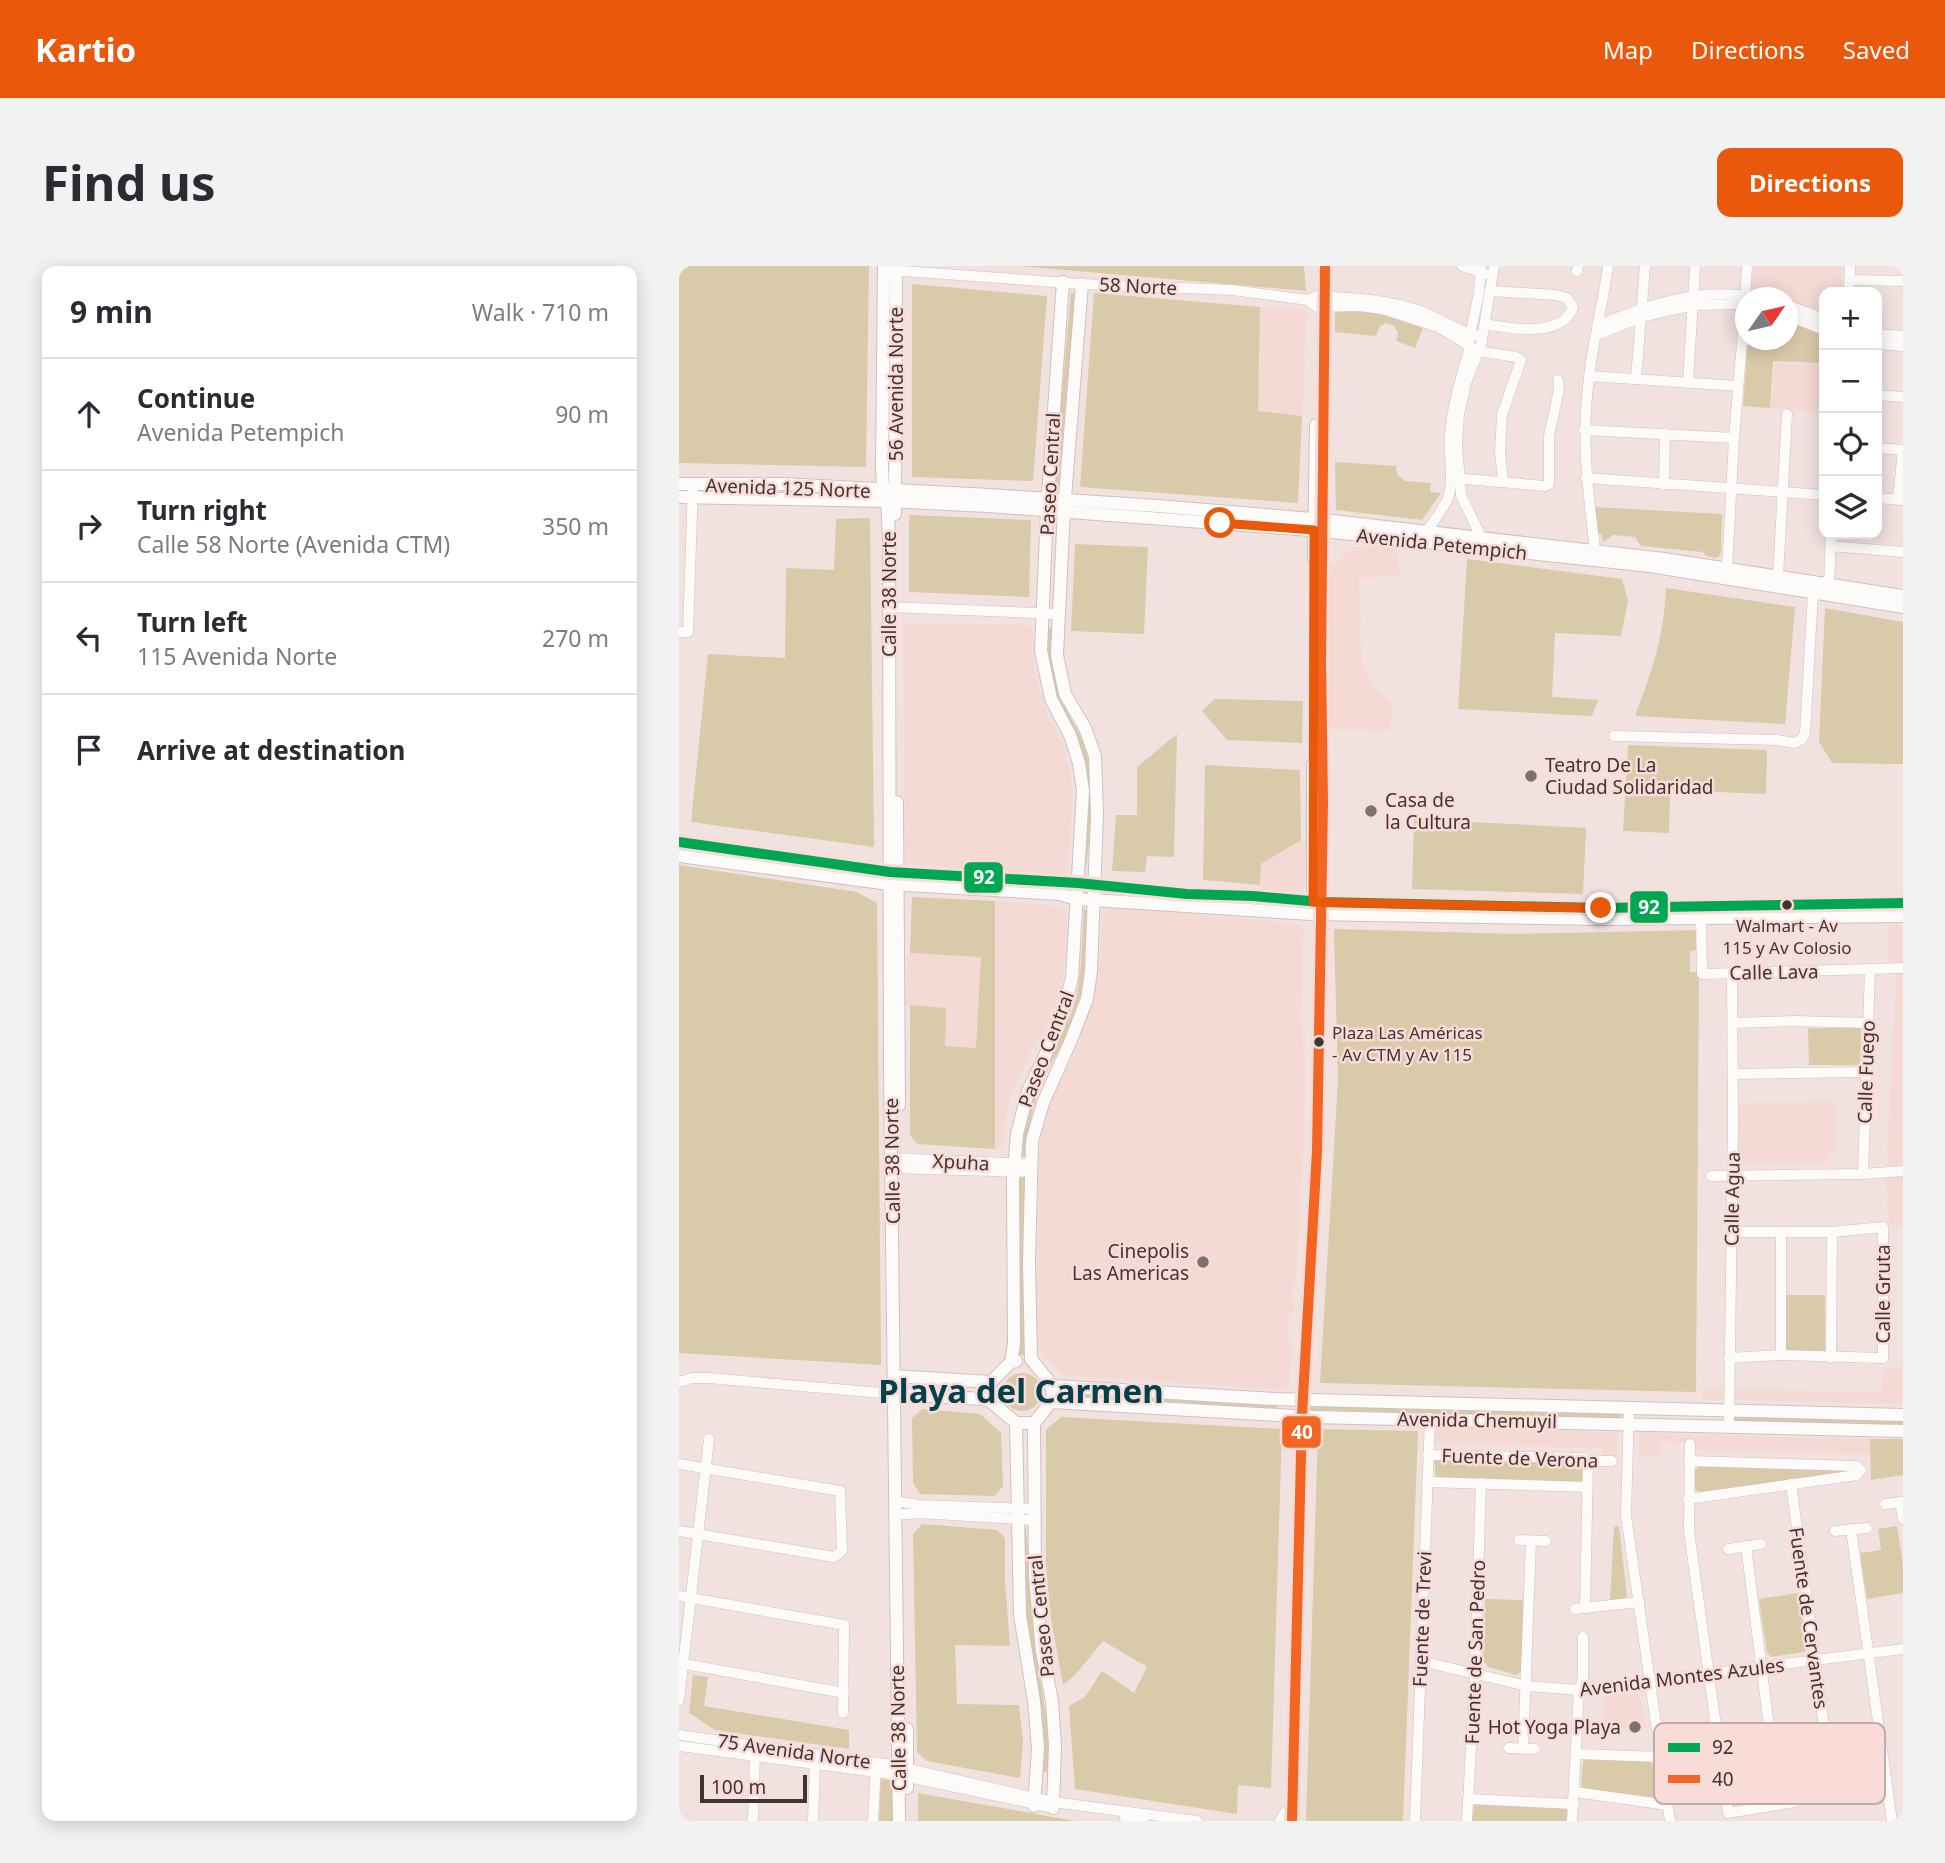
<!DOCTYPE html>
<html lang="en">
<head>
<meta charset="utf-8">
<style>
  body { margin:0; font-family:"Noto Sans",sans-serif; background:#f2f2f3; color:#2b2b33 }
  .controls { position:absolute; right:21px; top:21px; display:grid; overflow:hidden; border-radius:14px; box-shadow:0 4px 18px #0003 }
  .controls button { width:63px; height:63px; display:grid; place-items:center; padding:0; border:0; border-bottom:2px solid #e1e1e2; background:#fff; color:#2b2b33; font:35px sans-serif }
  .compass { position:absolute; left:1056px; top:21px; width:63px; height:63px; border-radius:50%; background:#fff; box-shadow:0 4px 18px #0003; rotate:56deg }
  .scale { position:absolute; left:21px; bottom:18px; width:107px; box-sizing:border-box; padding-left:7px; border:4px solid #403534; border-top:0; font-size:19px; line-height:24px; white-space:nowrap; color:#403534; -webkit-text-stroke:5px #f9dcd8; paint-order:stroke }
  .stop { position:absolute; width:21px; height:21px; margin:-16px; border:5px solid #ea580c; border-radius:50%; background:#fff }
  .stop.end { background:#ea580c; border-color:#fff; box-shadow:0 2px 7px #0008 }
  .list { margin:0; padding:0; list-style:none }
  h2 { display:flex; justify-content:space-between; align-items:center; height:91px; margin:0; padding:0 28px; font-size:30px }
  h2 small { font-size:23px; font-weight:400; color:#7c7c81 }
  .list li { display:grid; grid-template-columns:46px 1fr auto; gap:21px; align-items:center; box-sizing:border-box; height:112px; padding:0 28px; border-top:2px solid #e1e1e2 }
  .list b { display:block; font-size:26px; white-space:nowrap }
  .list p { margin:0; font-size:23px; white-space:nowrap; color:#7c7c81 }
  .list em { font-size:23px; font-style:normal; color:#7c7c81 }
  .icon { flex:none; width:38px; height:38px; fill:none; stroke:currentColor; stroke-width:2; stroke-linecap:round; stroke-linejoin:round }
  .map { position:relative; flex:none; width:1224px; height:1555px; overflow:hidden; border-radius:14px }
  header { display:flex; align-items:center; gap:42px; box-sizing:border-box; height:98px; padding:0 35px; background:#ea580c; color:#fff }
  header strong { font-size:33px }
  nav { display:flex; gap:38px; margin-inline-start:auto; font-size:24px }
  .intro { display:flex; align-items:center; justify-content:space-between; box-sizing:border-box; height:168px; padding:0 42px }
  h1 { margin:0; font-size:49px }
  .button { padding:18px 32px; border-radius:14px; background:#ea580c; color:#fff; font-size:24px; font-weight:700 }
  main { display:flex; gap:42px; padding:0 42px }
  aside { flex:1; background:#fff; border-radius:14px; box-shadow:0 4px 18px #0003 }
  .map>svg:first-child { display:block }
</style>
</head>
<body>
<header>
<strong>Kartio</strong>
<nav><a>Map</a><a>Directions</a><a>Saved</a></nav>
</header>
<div class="intro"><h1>Find us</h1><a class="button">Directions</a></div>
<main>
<aside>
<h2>9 min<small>Walk · 710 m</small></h2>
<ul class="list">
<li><svg class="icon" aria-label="ahead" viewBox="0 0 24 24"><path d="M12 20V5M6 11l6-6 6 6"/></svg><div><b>Continue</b><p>Avenida Petempich</p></div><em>90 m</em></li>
<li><svg class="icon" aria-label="right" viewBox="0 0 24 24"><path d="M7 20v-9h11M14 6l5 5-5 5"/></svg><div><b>Turn right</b><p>Calle 58 Norte (Avenida CTM)</p></div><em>350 m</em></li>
<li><svg class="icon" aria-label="left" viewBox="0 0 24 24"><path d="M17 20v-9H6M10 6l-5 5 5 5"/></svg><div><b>Turn left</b><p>115 Avenida Norte</p></div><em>270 m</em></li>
<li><svg class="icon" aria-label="arrive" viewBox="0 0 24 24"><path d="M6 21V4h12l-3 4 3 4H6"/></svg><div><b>Arrive at destination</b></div></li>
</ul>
</aside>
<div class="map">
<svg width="1224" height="1555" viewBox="0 0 1224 1555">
  <rect width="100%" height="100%" fill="#f1e2e0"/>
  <g fill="#f4d9d5">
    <polygon points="1074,0 1164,0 1162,26 1145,26 1145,48 1109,34 1108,32 1072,25"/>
    <polygon points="581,41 628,43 623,150 579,146"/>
    <polygon points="1095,97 1145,99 1145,145 1092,143"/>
    <polygon points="717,280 721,308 680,313 683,398 695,423 713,437 711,465 649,463 650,302 675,281"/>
    <polygon points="224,358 349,359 354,365 355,400 360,424 371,455 382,475 392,508 394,531 389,605 385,610 226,598"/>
    <polygon points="622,574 627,574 625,627 582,626 582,598"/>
    <polygon points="316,635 386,641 388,645 387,692 378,734 368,761 352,784 334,824 326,853 323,883 316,883"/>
    <polygon points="432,640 621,658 624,661 622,756 626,791 625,867 617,1017 613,1021 612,1032 615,1033 615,1045 610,1051 610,1075 613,1080 610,1119 604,1124 382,1109 357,1081 360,887 366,846 400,776 419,707 424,649"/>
    <polygon points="1210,658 1224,660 1224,960 1210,960 1207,916 1217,709 1217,696 1210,696"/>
    <polygon points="228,687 302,690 297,782 266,781 266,742 226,739"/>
    <polygon points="1157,835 1157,885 1148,885 1148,897 1059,898 1060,837"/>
    <polygon points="1204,1101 1224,1102 1224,1138 1023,1133 1023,1121 1203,1127"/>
    <polygon points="760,1160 939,1167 937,1193 923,1192 923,1182 756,1177 756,1164"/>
    <polygon points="961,1167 1191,1173 1191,1188 1016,1185 1016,1177 981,1176 981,1189 959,1189"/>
    <polygon points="960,1427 968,1462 926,1463 926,1430"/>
  </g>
  <g fill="#d9caa9">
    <polygon points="0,0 190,0 187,201 0,197"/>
    <polygon points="340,0 625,0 627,25"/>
    <polygon points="233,18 368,30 354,215 233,211"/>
    <polygon points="392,26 396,28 380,220 378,221 375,218"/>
    <polygon points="415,27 581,41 579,145 623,150 619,237 401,221"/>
    <polygon points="659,43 690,45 745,59 736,82 717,75 719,67 715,60 707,57 701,60 697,70 656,66 656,45"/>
    <polygon points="1109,55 1145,68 1145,97 1094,95 1091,142 1064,140 1069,74 1108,74"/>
    <polygon points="656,196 717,200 718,209 727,215 752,217 751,226 762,227 743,254 657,244"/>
    <polygon points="915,241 1043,248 1042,287 1038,292 1027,290 1024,286 962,280 956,271 934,269 924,276 922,268 918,268"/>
    <polygon points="230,249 352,254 350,331 230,326"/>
    <polygon points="191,252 195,581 12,556 29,388 106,392 107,302 155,304 157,253"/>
    <polygon points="396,278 469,281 465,368 392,365"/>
    <polygon points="788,293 943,313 949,335 942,370 876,367 873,431 919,434 913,450 779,443"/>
    <path d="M 987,322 L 1116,341 L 1106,458 L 956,450 C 973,405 985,371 987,322 Z"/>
    <polygon points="1146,342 1224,356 1224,498 1153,497 1140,476"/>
    <path d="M 370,361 L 374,364 L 373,382 L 376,412 L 387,443 L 405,477 L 412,505 L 413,548 L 407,602 L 405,602 C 407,571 413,536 408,505 C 400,460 354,409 370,361 Z"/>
    <polygon points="536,433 624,435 623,477 548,474 523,445"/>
    <polygon points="498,468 495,591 468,590 466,606 433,605 437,549 458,549 458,501"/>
    <polygon points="949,479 1088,484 1087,528 991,524 990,567 944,565"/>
    <polygon points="526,499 621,504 622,574 582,598 581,619 524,614"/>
    <polygon points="735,553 907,562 904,628 733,623"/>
    <polygon points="0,599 178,626 198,637 202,1099 0,1087"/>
    <polygon points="233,631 316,635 316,883 238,878 231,869 231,739 267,742 266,780 297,782 302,691 231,687"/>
    <path d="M 405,642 L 409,646 C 408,682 407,719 395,753 C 388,770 379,785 370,802 C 356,830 349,858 346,890 L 343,891 L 344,867 L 353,830 L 391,751 L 398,729 L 402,698 Z"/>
    <polygon points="655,663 837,668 1019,664 1019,684 1011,685 1011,706 1020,706 1017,1126 641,1117 659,814"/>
    <polygon points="1129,762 1182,762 1181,799 1130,799"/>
    <polygon points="341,911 346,911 346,1089 340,1089"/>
    <polygon points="1105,1029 1146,1029 1146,1085 1107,1085"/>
    <circle cx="343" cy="1126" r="19"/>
    <polygon points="379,1127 595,1138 599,1140 597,1142 378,1130"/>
    <polygon points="629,1139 942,1148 943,1149 942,1152 633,1144 629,1142"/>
    <polygon points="243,1143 301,1148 322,1167 324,1220 316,1230 241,1228 234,1217 233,1152"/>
    <polygon points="382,1151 603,1163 592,1522 559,1519 558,1548 396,1523 390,1440 406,1431 423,1405 455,1427 468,1401 424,1375 396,1409 384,1419 372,1353 367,1298 367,1164"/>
    <polygon points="1056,1151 1224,1155 1224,1160 1056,1155 1053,1152"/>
    <polygon points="639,1163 739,1165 724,1555 627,1555"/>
    <polygon points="1191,1173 1224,1173 1224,1209 1192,1214"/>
    <polygon points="757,1192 903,1197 904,1215 902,1217 757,1211 755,1195"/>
    <polygon points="1021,1200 1177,1202 1177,1205 1020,1227 1015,1221 1016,1204"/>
    <polygon points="243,1258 318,1264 326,1272 326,1316 331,1380 276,1379 278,1438 340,1439 344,1476 341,1512 248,1495 238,1486 234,1268"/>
    <polygon points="940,1260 948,1329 946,1332 931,1334 935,1261"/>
    <polygon points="1218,1260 1224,1298 1224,1327 1188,1333 1181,1287 1202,1284 1199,1263"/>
    <polygon points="347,1261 356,1383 369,1461 369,1506 364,1506 362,1440 349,1368 345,1322 344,1264"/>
    <polygon points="1119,1327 1128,1382 1125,1386 1092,1391 1088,1387 1080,1333"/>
    <polygon points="806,1333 844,1334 843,1405 837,1409 809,1401 804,1393"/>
    <polygon points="14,1409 29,1411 25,1440 170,1464 170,1483 36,1464 10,1447"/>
    <polygon points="907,1493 971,1495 974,1499 979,1531 975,1532 906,1523 902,1519 904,1495"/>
    <polygon points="202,1513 214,1515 215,1555 200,1555"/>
    <polygon points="239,1527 396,1555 239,1555"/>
    <polygon points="798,1538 886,1541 889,1545 887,1555 793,1555 795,1540"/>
  </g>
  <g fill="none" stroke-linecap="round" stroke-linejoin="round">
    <g stroke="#cdc1bf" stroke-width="11">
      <g id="minor">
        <polyline points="783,0 807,8"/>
        <path d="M 210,4 L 403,18 L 553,24 L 629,34 L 638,30 C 674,32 707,33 741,45 C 762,52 781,67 802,71"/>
        <polyline points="898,5 899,0"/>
        <polyline points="1170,14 1224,15"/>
        <polyline points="1170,26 1171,0"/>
        <polyline points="629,34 638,41 680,40 703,43 759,61 799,85 837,91 842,94 823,149 821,186 824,215"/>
        <polyline points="1066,34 1068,0"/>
        <polyline points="1108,39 1145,53"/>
        <polyline points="1108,49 1145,64"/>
        <path d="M 806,58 C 830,62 883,73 894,41 L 888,32 L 877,29 L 812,25"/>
        <path d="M 920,59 C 971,38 1024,20 1080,32"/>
        <polyline points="1198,68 1224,70"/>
        <polyline points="918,69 963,51 1015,39 1066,38"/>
        <polyline points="1198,78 1224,80"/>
        <polyline points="910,110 1059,120"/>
        <polyline points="957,113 966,0"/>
        <polyline points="1009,117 1016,0"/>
        <polyline points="1198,129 1224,131"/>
        <polyline points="905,164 1055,172"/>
        <polyline points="1198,182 1224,184"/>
        <polyline points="775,212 866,220 870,218 870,170 880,124 879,114"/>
        <polyline points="907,212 1145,229"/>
        <polyline points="985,219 986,167"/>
        <polyline points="1198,232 1223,234"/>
        <polyline points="1219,233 1224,184"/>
        <path d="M 747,266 C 754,256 763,245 768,234 C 776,215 769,190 771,170 C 773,140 781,114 790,85 L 789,79 L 800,27 L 802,0"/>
        <polyline points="803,273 782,229 778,179 780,148 787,117 802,79 815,0"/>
        <polyline points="1151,280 1224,286"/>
        <path d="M 916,284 C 909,227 902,170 910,112 C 914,74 924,38 929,0"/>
        <polyline points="1048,303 1055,172 1066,41"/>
        <polyline points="1099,311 1108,148"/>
        <polyline points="1150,319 1152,268"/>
        <polyline points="210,341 379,348"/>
        <polyline points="0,366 9,366 14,219"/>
        <polyline points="935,470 1098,474 1116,477 1123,473 1126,467 1134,327"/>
        <polyline points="1022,652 1023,708 1224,702"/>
        <polyline points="1055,757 1116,755 1188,757"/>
        <polyline points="1054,808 1187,806"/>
        <polyline points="213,892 351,898"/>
        <polyline points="213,902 351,906"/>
        <polyline points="1184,908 1191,704"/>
        <polyline points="1032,910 1184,908 1224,905"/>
        <polyline points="1102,966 1102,1089"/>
        <polyline points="1050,1092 1102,1089 1204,1092 1204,961 1153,966 1053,966"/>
        <polyline points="1152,1092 1153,966"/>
        <polyline points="0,1116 13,1112 29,1112 215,1128"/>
        <polyline points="950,1142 947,1249 991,1555"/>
        <polyline points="1050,1160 1054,858 1053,707"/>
        <polyline points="1011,1178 1010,1265 1049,1547 1116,1536"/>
        <polyline points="749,1189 905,1192 909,1198 916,1195 933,1195"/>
        <polyline points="0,1198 161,1225 163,1285 155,1291 0,1265"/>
        <polyline points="748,1216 909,1221"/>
        <polyline points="1112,1218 1154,1527"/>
        <polyline points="1009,1233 1178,1209 1182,1204 1177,1200 1010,1195"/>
        <polyline points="217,1235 239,1239 354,1243"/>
        <polyline points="1221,1236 1224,1253"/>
        <polyline points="1206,1238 1224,1236"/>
        <polyline points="217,1249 240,1247 354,1254"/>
        <polyline points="1172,1263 1213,1555"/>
        <polyline points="1156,1265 1188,1262"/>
        <polyline points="840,1274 867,1275"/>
        <polyline points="1067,1280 1100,1539"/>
        <polyline points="1049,1283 1082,1278"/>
        <polyline points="0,1330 165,1359 164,1447"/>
        <polyline points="906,1342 909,1198"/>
        <polyline points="896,1343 960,1336"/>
        <polyline points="741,1395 848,1420 900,1424 1224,1383"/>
        <polyline points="0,1397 165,1427"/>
        <polyline points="0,1434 30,1173"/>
        <polyline points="0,1469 213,1499 374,1536 518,1555"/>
        <polyline points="0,1480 220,1509 375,1542"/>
        <polyline points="830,1482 856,1483"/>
        <polyline points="844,1483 852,1275"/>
        <polyline points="898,1488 982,1491"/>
        <polyline points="896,1526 989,1539"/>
        <polyline points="789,1533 895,1538"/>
        <polyline points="446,1552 464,1555"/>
        <polyline points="74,1555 76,1487"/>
        <polyline points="134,1555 136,1498"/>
        <polyline points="194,1555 197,1500"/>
        <polyline points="601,1555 606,1546"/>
        <polyline points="736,1555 751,1152"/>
        <polyline points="788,1555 796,1408 802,1217"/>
        <polyline points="893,1555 900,1424 904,1413 904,1371"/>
      </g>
    </g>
    <g stroke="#cdc1bf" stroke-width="14">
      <g id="major">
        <polyline points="205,0 203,201 204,225 208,235 210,270 211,804 220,1555"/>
        <polyline points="0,218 104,218 310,229 479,240 645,254 985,293 1224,330"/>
        <polyline points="0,231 208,235 309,240 644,265 971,300 1224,341"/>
        <polyline points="216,248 217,0"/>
        <polyline points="635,292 637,159"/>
        <polyline points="218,536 220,839"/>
        <polyline points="0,576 211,606 399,617 508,628 574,630 642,636 922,642 1224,637"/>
        <polyline points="0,590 210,618 380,628 398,633 632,648 922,653 1224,650"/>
        <polyline points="634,631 634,499"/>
        <polyline points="352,1093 350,996 353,875 364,837 392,774 408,733 412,705 418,550 416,490 406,462 386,428 378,389 385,244 403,18"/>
        <polyline points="332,1096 335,1078 334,914 338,868 349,825 380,760 393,712 404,525 400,497 391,469 372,433 362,385 368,243 384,16"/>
        <polyline points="215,1110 312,1116"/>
        <polyline points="373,1120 595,1133 1224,1149"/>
        <polyline points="311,1123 312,1116 332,1096 337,1095"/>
        <path d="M 215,1128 L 304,1133 L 311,1135 L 337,1157 L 355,1157 C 383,1125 377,1124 352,1093"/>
        <polyline points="373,1136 633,1151 1224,1165"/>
        <polyline points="337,1157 341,1349 355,1435 359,1482 355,1540"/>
        <polyline points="355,1157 356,1312 363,1385 373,1435 376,1479 374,1542"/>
        <polyline points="228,1463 228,1522"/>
        <polyline points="613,1555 623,1149 638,885 644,537 642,395 646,0"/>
      </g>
    </g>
    <use href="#minor" stroke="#fdfbfa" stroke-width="10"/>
    <use href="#major" stroke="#fdfbfa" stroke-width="12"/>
    <g stroke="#f9dcd8" stroke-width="16">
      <polyline id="bus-1" points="0,576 211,606 399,617 508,628 574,630 642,636 922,642 1224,637"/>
    </g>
    <g stroke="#f9dcd8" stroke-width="16">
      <polyline id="bus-2" points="613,1555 623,1149 638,885 644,537 642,395 646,0"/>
    </g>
    <use href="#bus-1" stroke="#00a651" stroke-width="10"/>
    <use href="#bus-2" stroke="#f26522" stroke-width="10"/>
  </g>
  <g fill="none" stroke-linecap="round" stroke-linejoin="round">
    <polyline stroke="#ea580c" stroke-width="9" points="541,257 635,264 634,636 922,642"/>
  </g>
  <g fill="#7e7270" stroke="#f9dcd8" stroke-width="2.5">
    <circle cx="852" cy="510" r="7"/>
    <circle cx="692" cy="545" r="7"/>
    <circle cx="524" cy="996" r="7"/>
    <circle cx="956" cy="1461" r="7"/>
  </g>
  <g fill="#403534" stroke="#f9dcd8" stroke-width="2.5">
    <circle cx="1108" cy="639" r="6"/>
    <circle cx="640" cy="776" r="6"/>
  </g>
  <g text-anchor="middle" stroke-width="5" stroke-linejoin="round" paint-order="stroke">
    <g font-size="17" fill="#403534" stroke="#f9dcd8">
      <text x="1108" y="666">Walmart - Av<tspan x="1108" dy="22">115 y Av Colosio</tspan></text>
      <text x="653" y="773" text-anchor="start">Plaza Las Américas<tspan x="653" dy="22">- Av CTM y Av 115</tspan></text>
    </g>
    <g font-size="19" fill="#403534" stroke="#f9dcd8">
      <text transform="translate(459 20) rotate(3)" y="7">58 Norte</text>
      <text transform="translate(217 118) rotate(-90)" y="7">56 Avenida Norte</text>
      <text transform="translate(371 208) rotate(-87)" y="7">Paseo Central</text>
      <text transform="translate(109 222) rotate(2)" y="7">Avenida 125 Norte</text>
      <text transform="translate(763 278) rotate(6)" y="7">Avenida Petempich</text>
      <text transform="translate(210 328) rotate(-90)" y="7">Calle 38 Norte</text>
      <text transform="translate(1095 706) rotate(-1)" y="7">Calle Lava</text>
      <text transform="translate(367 783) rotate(-69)" y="7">Paseo Central</text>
      <text transform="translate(1187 806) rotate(-88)" y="7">Calle Fuego</text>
      <text transform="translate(213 895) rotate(-91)" y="7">Calle 38 Norte</text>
      <text transform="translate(282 896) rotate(3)" y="7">Xpuha</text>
      <text transform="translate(1053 933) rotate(-89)" y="7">Calle Agua</text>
      <text transform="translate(1204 1028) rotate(-90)" y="7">Calle Gruta</text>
      <text transform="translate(798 1154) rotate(1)" y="7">Avenida Chemuyil</text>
      <text transform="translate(841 1192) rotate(2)" y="7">Fuente de Verona</text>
      <text transform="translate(362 1350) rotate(-96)" y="7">Paseo Central</text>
      <text transform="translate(1130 1352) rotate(82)" y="7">Fuente de Cervantes</text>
      <text transform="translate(743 1353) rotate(-88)" y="7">Fuente de Trevi</text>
      <text transform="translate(796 1386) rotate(-88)" y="7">Fuente de San Pedro</text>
      <text transform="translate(1003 1411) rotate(-7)" y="7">Avenida Montes Azules</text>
      <text transform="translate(219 1462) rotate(-91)" y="7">Calle 38 Norte</text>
      <text transform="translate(115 1485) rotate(8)" y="7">75 Avenida Norte</text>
    </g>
    <g font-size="19" fill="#403534" stroke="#f9dcd8" text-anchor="start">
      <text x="866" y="506">Teatro De La<tspan x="866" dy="22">Ciudad Solidaridad</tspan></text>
      <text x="706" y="541">Casa de<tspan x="706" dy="22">la Cultura</tspan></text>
      <text x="510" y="992" text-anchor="end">Cinepolis<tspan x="510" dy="22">Las Americas</tspan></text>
      <text x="942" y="1468" text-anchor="end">Hot Yoga Playa</text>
    </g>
    <g font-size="33" font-weight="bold" fill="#01414c" stroke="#f9dcd8">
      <text x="342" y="1137">Playa del Carmen</text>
    </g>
  </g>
  <rect x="975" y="1457" width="231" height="81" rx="10" fill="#f9dcd8" stroke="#c2aaa7" stroke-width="2"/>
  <rect x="989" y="1477" width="32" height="9" fill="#00a651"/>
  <rect x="989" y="1509" width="32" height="8" fill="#f26522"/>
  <g font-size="19" fill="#403534">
    <text x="1033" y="1488">92</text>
    <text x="1033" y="1520">40</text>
  </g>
  <g stroke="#f9dcd8" stroke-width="2.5">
    <rect x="284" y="595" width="41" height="33" rx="7" fill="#00a651"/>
    <rect x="950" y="624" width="40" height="34" rx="7" fill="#00a651"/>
    <rect x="602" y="1149" width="41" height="34" rx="7" fill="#f26522"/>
  </g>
  <g font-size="19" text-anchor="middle" font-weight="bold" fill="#fff">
    <text x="305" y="618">92</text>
    <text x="970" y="648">92</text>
    <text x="623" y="1173">40</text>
  </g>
</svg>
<div class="controls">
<button>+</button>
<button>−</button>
<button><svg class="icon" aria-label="locate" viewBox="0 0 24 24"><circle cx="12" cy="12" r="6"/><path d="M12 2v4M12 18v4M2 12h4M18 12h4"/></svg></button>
<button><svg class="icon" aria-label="layers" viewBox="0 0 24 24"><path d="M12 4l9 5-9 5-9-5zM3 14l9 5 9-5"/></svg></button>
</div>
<svg class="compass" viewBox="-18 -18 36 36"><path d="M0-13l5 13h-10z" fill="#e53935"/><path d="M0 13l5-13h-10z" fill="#7c7c81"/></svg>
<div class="scale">100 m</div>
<div class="stop" style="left:541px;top:257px"></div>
<div class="stop end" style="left:922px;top:642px"></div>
</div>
</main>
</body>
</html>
